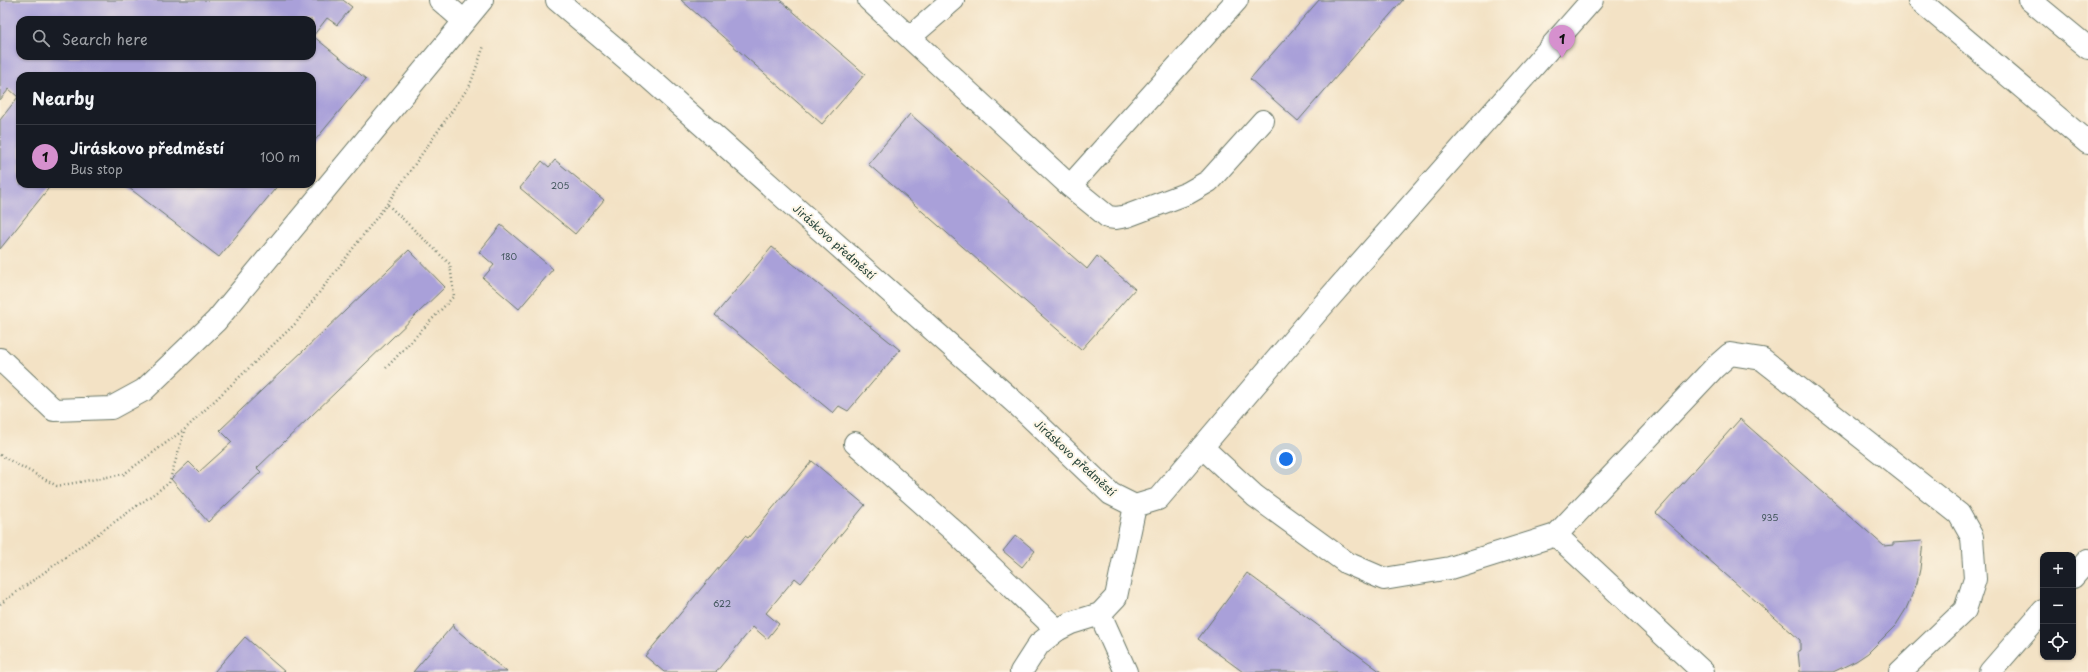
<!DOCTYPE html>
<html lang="en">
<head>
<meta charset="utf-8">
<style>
  body { margin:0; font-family:"Playpen Sans",sans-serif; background:#20242c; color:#f1f3f6 }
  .controls { position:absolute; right:12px; bottom:12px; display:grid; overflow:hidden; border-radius:8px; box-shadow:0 1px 3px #0004 }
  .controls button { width:36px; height:36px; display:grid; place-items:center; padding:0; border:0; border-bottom:1px solid #363941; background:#171b24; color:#f1f3f6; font:20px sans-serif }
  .you { position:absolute; left:1286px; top:459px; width:14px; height:14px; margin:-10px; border:3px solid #fff; border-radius:50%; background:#1a73e8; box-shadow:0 0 0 6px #1a73e833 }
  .badge { display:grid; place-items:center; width:26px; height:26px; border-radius:50%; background:#d690ce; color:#111; font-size:13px; font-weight:700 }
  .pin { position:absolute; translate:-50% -33px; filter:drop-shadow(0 1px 2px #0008) }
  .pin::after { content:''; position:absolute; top:21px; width:14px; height:12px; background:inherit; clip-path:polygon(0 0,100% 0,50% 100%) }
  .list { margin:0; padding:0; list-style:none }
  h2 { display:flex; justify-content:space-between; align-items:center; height:52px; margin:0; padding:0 16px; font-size:17px }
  h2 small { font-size:13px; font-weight:400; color:#9ea1a6 }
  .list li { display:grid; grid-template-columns:26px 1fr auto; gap:12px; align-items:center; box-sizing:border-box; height:64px; padding:0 16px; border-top:1px solid #363941 }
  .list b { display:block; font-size:15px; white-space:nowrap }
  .list p { margin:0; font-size:13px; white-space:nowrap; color:#9ea1a6 }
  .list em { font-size:13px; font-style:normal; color:#9ea1a6 }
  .icon { flex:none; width:22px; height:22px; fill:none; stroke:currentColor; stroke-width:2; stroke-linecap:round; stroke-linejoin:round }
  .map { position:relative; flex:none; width:2088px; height:672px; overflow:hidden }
  .search { position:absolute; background:#171b24; box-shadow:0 1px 3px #0004; left:16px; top:16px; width:300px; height:44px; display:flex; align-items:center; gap:10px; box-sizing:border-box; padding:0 14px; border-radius:12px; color:#9ea1a6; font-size:15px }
  .panel { position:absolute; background:#171b24; box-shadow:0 1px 3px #0004; left:16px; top:72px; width:300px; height:116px; border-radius:12px }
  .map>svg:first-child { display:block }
</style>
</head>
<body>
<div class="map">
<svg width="2088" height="672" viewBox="0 0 2088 672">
  <rect width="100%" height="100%" fill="#fcf5e5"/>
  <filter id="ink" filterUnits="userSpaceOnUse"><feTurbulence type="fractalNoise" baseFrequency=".025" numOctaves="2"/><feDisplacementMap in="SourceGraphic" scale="8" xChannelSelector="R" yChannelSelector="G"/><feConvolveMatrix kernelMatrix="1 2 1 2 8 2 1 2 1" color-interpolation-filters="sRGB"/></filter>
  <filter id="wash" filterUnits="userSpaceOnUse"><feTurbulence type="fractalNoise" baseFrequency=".012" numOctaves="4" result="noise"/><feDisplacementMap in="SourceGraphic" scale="16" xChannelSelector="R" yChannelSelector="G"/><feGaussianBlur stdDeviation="0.9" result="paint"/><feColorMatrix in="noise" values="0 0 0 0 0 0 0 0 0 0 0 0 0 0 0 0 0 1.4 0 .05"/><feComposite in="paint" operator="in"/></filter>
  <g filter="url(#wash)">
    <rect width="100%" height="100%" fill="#f3e2c5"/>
    <g id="blocks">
      <g fill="#a9a0d9" fill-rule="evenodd">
        <path d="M 0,0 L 343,0 L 352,7 L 337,25 L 327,18 L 313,36 L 366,79 L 312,144 L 312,76 L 20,76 L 20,184 L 52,184 L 0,249 L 0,120 L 18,97 L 9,89 L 0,100 ZM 20,20 L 312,20 L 312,56 L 20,56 Z"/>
        <polygon points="681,0 780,0 865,74 822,124"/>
        <polygon points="1319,0 1403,0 1298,121 1250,79"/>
        <polygon points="910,114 1087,269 1097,256 1135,289 1081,350 868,164"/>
        <polygon points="555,160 604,200 575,234 520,188 542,161 549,167"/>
        <polygon points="124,184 279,184 219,257"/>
        <polygon points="501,225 553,269 519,309 483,278 494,265 479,252"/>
        <polygon points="772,247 900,350 848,411 839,406 833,413 715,315"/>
        <polygon points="409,250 445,287 257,468 261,472 208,522 171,479 189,462 199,472 232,442 220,430"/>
        <polygon points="1740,419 1884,546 1893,545 1893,543 1923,541 1920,569 1917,583 1906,609 1896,625 1868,653 1856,661 1833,672 1800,672 1798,651 1800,650 1800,640 1656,513"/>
        <polygon points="812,461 865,505 801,583 795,578 766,613 779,624 767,639 753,627 716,672 664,672 645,656 745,536 748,538"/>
        <polygon points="1016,535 1035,551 1022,567 1003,551"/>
        <polygon points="1247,573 1381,672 1243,672 1198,639"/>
        <polygon points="454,624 453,627 507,672 413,672"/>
        <polygon points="245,637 285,672 214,672"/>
      </g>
    </g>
  </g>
  <g filter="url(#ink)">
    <use href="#blocks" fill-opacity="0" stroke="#697767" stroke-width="1"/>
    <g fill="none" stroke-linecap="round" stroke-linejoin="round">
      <g stroke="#697767" stroke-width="24">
        <g id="minor">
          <polyline points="440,0 464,21"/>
          <polyline points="557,0 647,76 1022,409 1111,494 1135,506 1158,499 1317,312 1592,0"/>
          <polyline points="869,0 1070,186 1237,0"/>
          <polyline points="1919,0 2088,143"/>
          <polyline points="2030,0 2088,48"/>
          <polyline points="910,37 953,0"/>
          <polyline points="1070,186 1108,217 1116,218 1127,216 1188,193 1209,181 1263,121"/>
          <polyline points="0,359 54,410 111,408 144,390 216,321 482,0"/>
          <polyline points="855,443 957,534 1057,630"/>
          <polyline points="1202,447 1255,496 1347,563 1384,579 1450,568 1556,535 1714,368 1730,354 1762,359 1959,514 1972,537 1975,579 1965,610 1900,672"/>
          <polyline points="1556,535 1703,672"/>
          <polyline points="2073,577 2088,560"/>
          <polyline points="1100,614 1126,672"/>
          <polyline points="1021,672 1039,644 1057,630 1071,623 1100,614 1116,597 1135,506"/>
          <polyline points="1990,672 2043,611"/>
        </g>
      </g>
      <g stroke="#697767" stroke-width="2.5" stroke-dasharray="1 3" stroke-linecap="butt">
        <polyline points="386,368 454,296 450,264 387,204"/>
        <polyline points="0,455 57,486 124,474 185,429 296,323 387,204 470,85 484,46"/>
        <polyline points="0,604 169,483 185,429"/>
      </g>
      <use href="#minor" stroke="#fff" stroke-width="22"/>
    </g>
  </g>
  <g text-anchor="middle" stroke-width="4" stroke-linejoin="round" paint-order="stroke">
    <g font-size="9" fill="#42565d">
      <text x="560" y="189">205</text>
      <text x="509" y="260">180</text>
      <text x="1770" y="521">935</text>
      <text x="722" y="607">622</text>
    </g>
    <g font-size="11" fill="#1f3d34" stroke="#fcf5e5">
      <text transform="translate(834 242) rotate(42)" y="4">Jiráskovo předměstí</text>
      <text transform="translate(1075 458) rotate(43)" y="4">Jiráskovo předměstí</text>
    </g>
  </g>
</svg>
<div class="controls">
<button>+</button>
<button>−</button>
<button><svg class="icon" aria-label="locate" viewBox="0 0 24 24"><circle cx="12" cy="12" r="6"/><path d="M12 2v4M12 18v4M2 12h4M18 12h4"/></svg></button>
</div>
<div class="you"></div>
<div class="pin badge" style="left:1562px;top:58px">1</div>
<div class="search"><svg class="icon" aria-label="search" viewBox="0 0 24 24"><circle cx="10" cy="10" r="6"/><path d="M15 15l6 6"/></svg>Search here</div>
<section class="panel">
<h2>Nearby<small></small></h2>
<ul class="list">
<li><span class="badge">1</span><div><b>Jiráskovo předměstí</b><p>Bus stop</p></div><em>100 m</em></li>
</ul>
</section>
</div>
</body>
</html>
